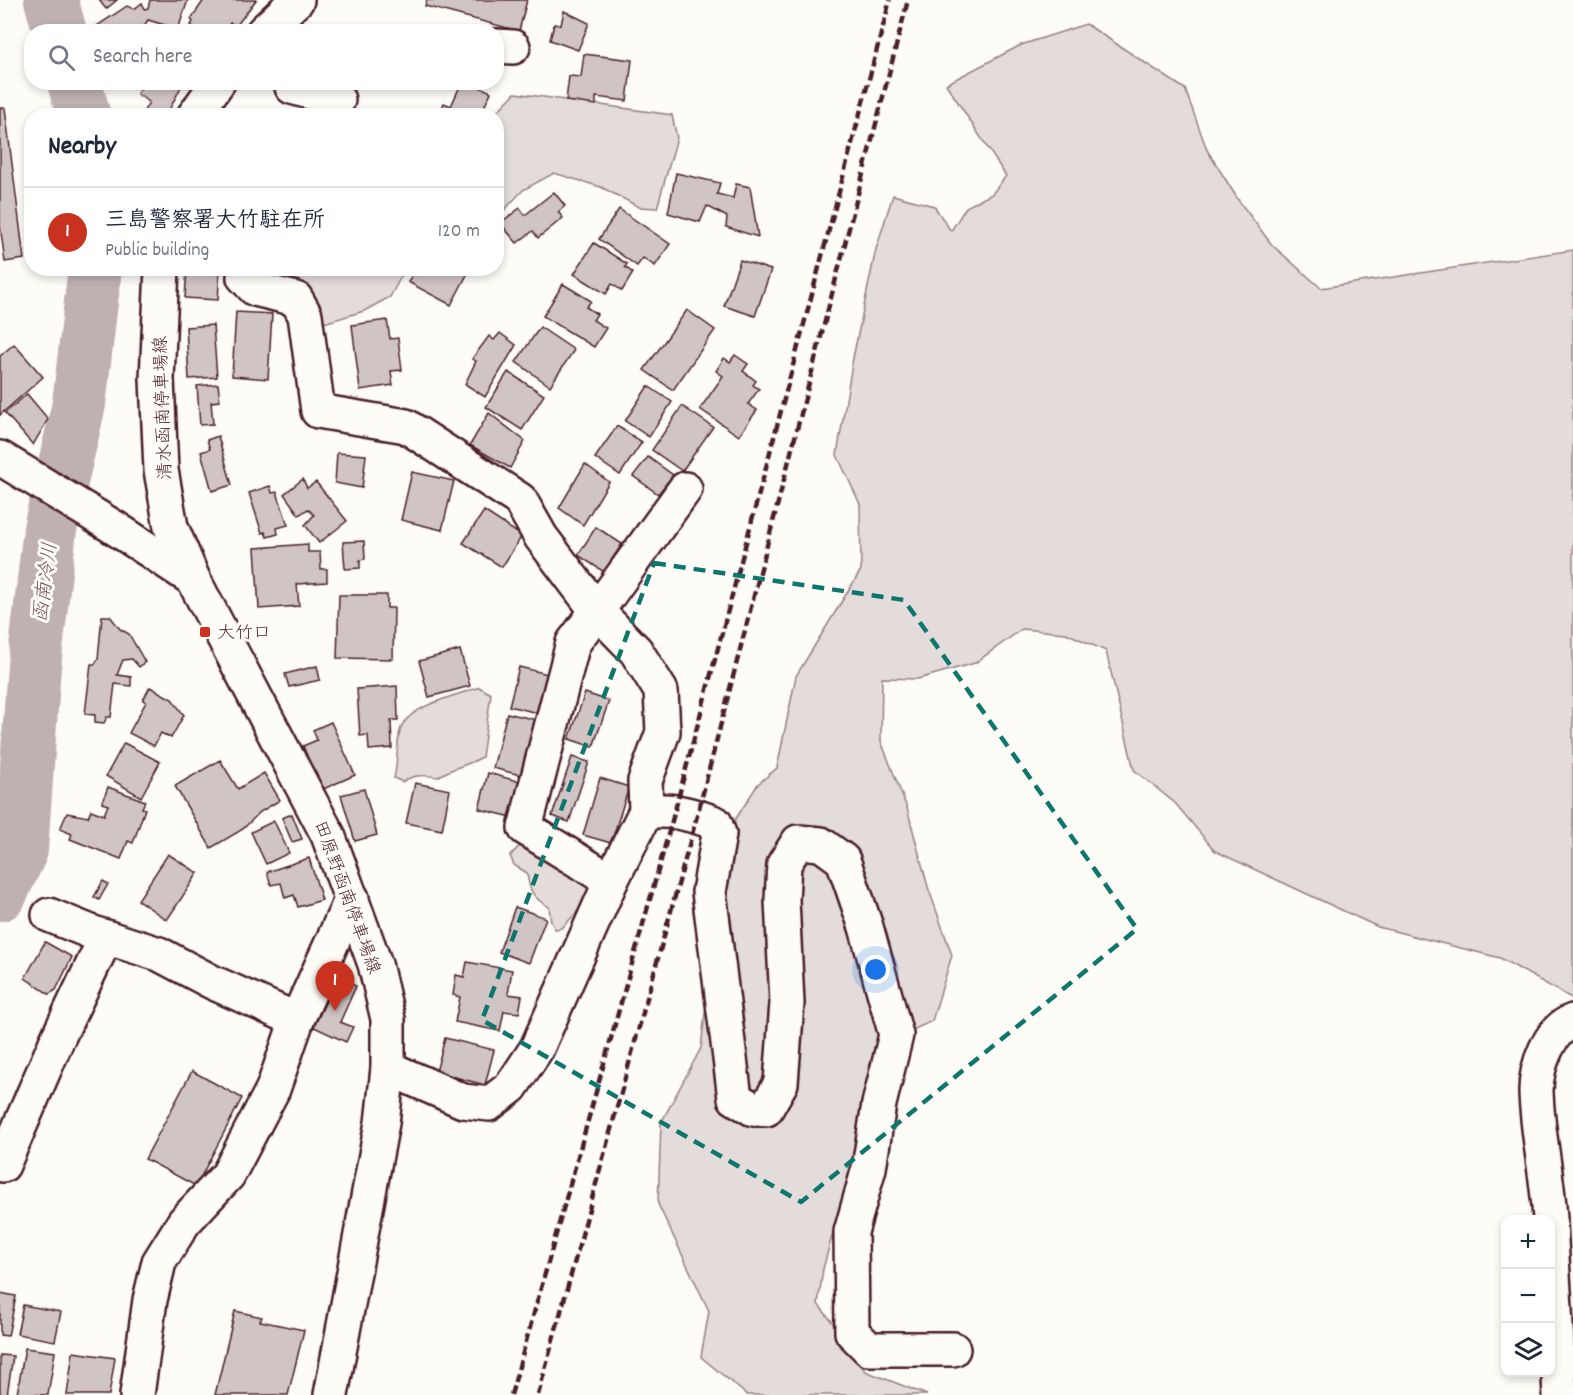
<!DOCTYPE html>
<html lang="en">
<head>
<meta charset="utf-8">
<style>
  body { margin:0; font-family:Dekko,"Klee One",sans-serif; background:#f6f6f7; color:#1f2937 }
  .controls { position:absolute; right:18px; bottom:18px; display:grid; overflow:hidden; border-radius:12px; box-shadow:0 3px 9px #0003 }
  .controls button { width:54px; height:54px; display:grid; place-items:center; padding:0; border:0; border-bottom:2px solid #e0e1e3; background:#fff; color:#1f2937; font:30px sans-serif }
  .you { position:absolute; left:876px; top:970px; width:21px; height:21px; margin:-15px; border:4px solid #fff; border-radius:50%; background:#1a73e8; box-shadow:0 0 0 9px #1a73e833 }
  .badge { display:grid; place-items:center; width:39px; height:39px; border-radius:50%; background:#c8321e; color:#fff; font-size:20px; font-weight:700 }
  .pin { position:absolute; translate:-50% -50px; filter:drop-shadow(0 2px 3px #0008) }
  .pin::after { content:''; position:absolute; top:32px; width:21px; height:18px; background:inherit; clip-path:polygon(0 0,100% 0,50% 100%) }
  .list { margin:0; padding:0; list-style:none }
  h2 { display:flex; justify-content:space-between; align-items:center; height:78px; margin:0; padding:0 24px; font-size:26px }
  h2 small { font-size:20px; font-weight:400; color:#747a83 }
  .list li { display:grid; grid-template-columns:39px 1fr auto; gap:18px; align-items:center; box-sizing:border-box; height:90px; padding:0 24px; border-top:2px solid #e0e1e3 }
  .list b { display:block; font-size:22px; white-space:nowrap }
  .list p { margin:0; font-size:20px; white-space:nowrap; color:#747a83 }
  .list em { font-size:20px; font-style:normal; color:#747a83 }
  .icon { flex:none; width:33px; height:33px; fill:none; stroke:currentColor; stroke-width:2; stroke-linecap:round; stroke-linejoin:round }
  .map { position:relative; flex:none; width:1573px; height:1395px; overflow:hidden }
  .search { position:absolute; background:#fff; box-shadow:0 3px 9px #0003; left:24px; top:24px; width:480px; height:66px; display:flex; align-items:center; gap:15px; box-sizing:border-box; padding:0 21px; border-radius:24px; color:#747a83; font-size:22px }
  .panel { position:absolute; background:#fff; box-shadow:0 3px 9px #0003; left:24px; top:108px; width:480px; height:168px; border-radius:24px }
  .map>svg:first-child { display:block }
</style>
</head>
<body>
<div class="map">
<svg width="1573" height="1395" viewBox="0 0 1573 1395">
  <rect width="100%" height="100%" fill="#fdfcf7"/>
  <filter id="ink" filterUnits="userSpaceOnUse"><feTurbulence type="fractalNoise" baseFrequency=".0167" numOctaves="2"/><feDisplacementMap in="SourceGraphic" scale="12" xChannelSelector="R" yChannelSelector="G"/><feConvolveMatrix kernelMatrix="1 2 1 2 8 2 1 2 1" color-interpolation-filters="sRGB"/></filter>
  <g filter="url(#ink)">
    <g fill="#e3dcda" stroke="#967e82" stroke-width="1.5">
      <polygon points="1086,24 1185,89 1207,150 1239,201 1272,245 1321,288 1573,250 1573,999 1500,958 1378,927 1215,851 1175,803 1134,770 1106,651 1066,633 1022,629 975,663 918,679 882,678 881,741 907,808 928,887 952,955 932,1021 904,1034 887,1140 846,1185 823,1269 818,1304 837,1328 865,1371 927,1395 747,1395 701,1357 709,1311 658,1204 661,1123 701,1048 726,834 758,784 777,768 796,676 861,570 860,504 837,455 853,358 876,249 893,195 934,206 951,231 966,207 992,194 1006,176 946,84 1021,45"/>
      <polygon points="515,93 672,115 677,138 657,208 639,207 601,187 554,173 523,190 497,218 496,116 493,116"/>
      <polygon points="269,269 405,269 390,297 364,311 324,323 303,300 272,286"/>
      <path d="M 479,687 L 491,694 L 482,757 C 467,766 452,767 438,777 C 424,775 414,774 402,782 L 394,778 C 398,763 396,747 400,731 C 407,705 457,696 479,687 Z"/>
      <path d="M 526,839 L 592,886 L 589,899 L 562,928 L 555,929 L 551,922 L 549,907 C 533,898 529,891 527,873 L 514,865 L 510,856 Z"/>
    </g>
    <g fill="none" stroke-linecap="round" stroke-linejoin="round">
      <g stroke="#c0b1b1" stroke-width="54">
        <polyline points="51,0 60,32"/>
        <polyline points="74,82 84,116"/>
        <polyline points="0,894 21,850 34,666 50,529 79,404 95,268"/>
      </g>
    </g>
    <g fill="#d0c5c4" stroke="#4a1f2b" stroke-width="1.5">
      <polygon points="99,0 117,0 106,9"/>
      <polygon points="150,0 188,0 178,29 148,20 140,32 102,32 97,26 127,6 134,9 142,3 145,9 148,8"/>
      <polygon points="204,0 256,0 237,25 230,23 224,32 199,32 191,25 193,22 191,19"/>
      <polygon points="427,0 527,0 519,31 425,6"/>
      <polygon points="564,11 589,23 578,50 550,40 554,24 561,25"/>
      <polygon points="584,54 632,60 627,101 596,97 596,105 566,101 569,76 581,77"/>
      <polygon points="190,82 186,87 182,85 166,116 153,116 144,111 149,102 137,94 143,83"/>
      <polygon points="462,82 469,82 491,92 480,116 439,116 444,103 451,106"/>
      <polygon points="0,108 5,108 24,259 5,262 0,225"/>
      <polygon points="676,173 720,183 717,194 733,198 736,184 750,187 758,237 726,227 727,217 707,206 700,222 668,213"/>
      <polygon points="554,192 565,206 558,212 563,218 538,238 533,231 517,243 500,223 520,208 525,215"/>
      <polygon points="619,209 670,244 655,266 643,258 637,266 599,239"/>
      <polygon points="594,243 627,264 625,267 633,273 622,291 612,284 606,294 574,274"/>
      <polygon points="740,260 771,270 755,316 724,306"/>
      <polygon points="187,268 220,268 218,300 185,298"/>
      <polygon points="416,268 465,268 469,271 451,305 408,282"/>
      <polygon points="563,284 591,301 586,307 597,314 593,320 606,328 594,347 543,316"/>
      <polygon points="687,310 715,330 673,390 644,370"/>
      <polygon points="236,312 272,314 268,379 232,376"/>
      <polygon points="387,320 390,339 398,338 402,370 391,371 393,385 360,390 352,325"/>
      <polygon points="213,325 217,377 189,379 186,327"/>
      <polygon points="540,327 574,350 550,386 516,362"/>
      <polygon points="500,333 516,345 485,397 465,384 476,361 472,359 489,336 494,340"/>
      <polygon points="14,344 43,377 0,415 0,356"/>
      <polygon points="735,355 748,364 743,371 756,381 753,385 759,389 748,404 757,410 739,436 700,409 723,376 716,371 724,358 730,362"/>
      <polygon points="508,372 544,395 522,430 486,407"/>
      <polygon points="218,384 220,401 211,402 213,424 200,425 197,386"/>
      <polygon points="648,386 672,402 649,437 625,421"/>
      <polygon points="27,394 48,419 33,445 5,413"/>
      <polygon points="682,406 713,427 682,471 652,450"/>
      <polygon points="489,413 525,441 510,468 470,445"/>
      <polygon points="617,426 642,442 620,475 595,458"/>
      <polygon points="218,436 232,485 212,491 201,452 210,449 207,440"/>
      <polygon points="337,453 366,455 362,488 335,483"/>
      <polygon points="648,457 673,475 658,494 633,476"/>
      <polygon points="585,464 609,482 583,525 559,508"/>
      <polygon points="412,472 454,481 442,530 401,520"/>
      <polygon points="303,479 307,488 316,482 347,521 319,543 305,525 314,515 308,509 299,515 284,494"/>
      <polygon points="270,486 272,493 277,492 288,525 277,528 278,534 267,537 265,532 262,533 249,493"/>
      <polygon points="484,511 522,536 502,567 463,543"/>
      <polygon points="596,527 622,544 604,572 578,555"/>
      <polygon points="364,541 365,559 360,560 360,568 345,569 343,542"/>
      <polygon points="308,544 308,552 320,552 321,569 327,569 327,582 297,584 299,606 259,609 255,548"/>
      <polygon points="339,595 387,595 387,608 394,608 393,659 337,658"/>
      <polygon points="102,616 110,616 120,629 129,634 145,662 139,667 132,659 123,660 117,675 131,677 131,686 115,684 111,717 107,717 104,723 95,722 95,715 85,714 91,664 95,664 98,659"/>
      <polygon points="460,650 470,686 429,697 419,661"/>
      <polygon points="317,666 320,680 289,687 285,674"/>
      <polygon points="519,667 552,675 542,714 509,706"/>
      <polygon points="397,686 398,720 391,720 392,748 369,750 368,735 360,736 357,689"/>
      <polygon points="150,687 172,699 184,715 171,738 161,733 154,746 129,733 146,702 143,700"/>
      <polygon points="585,693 609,701 593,747 569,739"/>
      <polygon points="507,713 541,721 528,777 493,768"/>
      <polygon points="331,722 355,775 321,790 303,746 317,740 313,730"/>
      <polygon points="124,743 160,762 141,797 106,776"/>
      <polygon points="572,757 589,762 569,822 552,816"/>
      <polygon points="220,760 238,789 264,773 280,800 260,812 243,829 211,848 175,786"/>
      <polygon points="488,773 521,782 512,817 479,809"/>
      <polygon points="600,778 629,787 611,843 583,835"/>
      <polygon points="415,783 450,790 442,830 406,823"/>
      <polygon points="108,787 145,801 142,808 145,809 133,843 128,841 121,859 70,839 72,834 60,829 67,813 88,817 91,810 104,815 108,805 102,803"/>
      <polygon points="364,789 377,835 355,841 341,795"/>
      <polygon points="292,814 302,839 292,842 282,818"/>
      <polygon points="274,821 289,853 266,864 251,832"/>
      <polygon points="168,854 198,873 167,920 138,900"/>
      <polygon points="309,858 322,900 298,907 294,895 285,898 281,883 271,885 267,872"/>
      <polygon points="103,881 108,884 99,900 94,897"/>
      <polygon points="515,907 546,918 529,963 499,952"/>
      <polygon points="45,942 72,957 56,990 49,994 25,978"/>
      <polygon points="467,962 512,970 508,994 522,996 519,1013 504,1011 500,1031 455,1022 460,997 453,995 456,975 464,977"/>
      <polygon points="337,977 356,986 340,1022 353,1027 346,1042 314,1027"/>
      <polygon points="445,1038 494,1050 485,1085 436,1072"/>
      <polygon points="192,1071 242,1098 196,1186 145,1159"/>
      <polygon points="0,1293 16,1296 8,1336 0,1335"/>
      <polygon points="23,1305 61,1312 55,1341 17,1334"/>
      <polygon points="235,1311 262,1317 260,1321 304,1330 288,1395 215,1395"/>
      <polygon points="25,1348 55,1352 48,1395 17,1394"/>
      <polygon points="73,1352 115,1358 109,1395 67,1395"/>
      <polygon points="0,1355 13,1356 7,1395 0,1394"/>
    </g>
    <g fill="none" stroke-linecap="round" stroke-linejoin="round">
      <g stroke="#4a1f2b" stroke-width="38">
        <g id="minor">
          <polyline points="496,46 513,47"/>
          <polyline points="292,87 338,100"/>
          <polyline points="246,268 244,277 255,289 296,299 305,315 318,411 406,426 520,500 541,537 597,611 573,643 525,828 611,881"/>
          <path d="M 646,811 C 674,810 689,813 715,823 L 719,834 L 709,892 L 735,1098 L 753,1109 L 766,1109 L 781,1083 L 787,1003 L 782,900 L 784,864 L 798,842 L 821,844 L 843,860 L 866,927 L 896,1035 L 879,1104 L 869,1168 L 851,1232 L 852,1332 L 869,1349 L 953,1349"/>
          <polyline points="49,915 96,934 159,954 212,982 297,1020"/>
          <polyline points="388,1068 463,1101 489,1104 511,1087 537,1048 611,881 646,811 645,781 663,732 661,691 636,651 597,611 685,489"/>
          <polyline points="3,1165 57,1040 106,937"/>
          <path d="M 1550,1220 C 1548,1177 1537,1134 1536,1091 C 1536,1067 1549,1029 1573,1021"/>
          <polyline points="1550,1223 1560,1395"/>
          <polyline points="137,1395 150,1300 159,1262 184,1222 228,1175 273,1089 297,1020 352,898"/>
        </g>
      </g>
      <g stroke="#4a1f2b" stroke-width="38">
        <g id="major">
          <polyline points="263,32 297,0"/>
          <polyline points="194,116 218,82"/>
          <polyline points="162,268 157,379 161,470 171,527 193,579 328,835 375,964 388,1019 388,1068 382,1123 331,1395"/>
          <polyline points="0,458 112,526 193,579"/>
        </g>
      </g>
      <use href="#minor" stroke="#fdfcf7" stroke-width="33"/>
      <use href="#major" stroke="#fdfcf7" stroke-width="33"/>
      <g stroke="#4a1f2b" stroke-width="4.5" stroke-dasharray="9 4.5" stroke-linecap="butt">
        <polyline points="511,1395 675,810 890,0"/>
        <polyline points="538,1395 697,816 908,0"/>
      </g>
    </g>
  </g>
  <path fill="none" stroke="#0f766e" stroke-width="4.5" stroke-dasharray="12 8" stroke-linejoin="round" d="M 654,563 L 904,600 L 1137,929 L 801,1202 L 482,1020 Z"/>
  <rect fill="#c8321e" stroke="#fdfcf7" stroke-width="2" x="199" y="626" width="12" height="12" rx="3"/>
  <g text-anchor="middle" stroke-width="6" stroke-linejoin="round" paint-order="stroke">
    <g font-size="18" fill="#4a1f2b" stroke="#fdfcf7">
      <text transform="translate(162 408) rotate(-92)" y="6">清水函南停車場線</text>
      <text transform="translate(348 897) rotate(70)" y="6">田原野函南停車場線</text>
    </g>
    <g font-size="18" fill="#4a1f2b" stroke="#fdfcf7" text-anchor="start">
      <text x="217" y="638">大竹口</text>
    </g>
    <g font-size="20" font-style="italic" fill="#73525a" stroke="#fdfcf7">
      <text transform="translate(44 582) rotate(-83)" y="7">函南冷川</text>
    </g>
  </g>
</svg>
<div class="controls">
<button>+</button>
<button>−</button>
<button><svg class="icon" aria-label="layers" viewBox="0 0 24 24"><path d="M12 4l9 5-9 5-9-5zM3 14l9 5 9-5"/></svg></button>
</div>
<div class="you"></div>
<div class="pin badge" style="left:335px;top:1011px">1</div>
<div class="search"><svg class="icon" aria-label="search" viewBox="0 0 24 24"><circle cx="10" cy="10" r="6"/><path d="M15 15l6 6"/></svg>Search here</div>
<section class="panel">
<h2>Nearby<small></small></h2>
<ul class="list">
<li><span class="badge">1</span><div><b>三島警察署大竹駐在所</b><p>Public building</p></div><em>120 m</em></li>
</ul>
</section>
</div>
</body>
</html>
